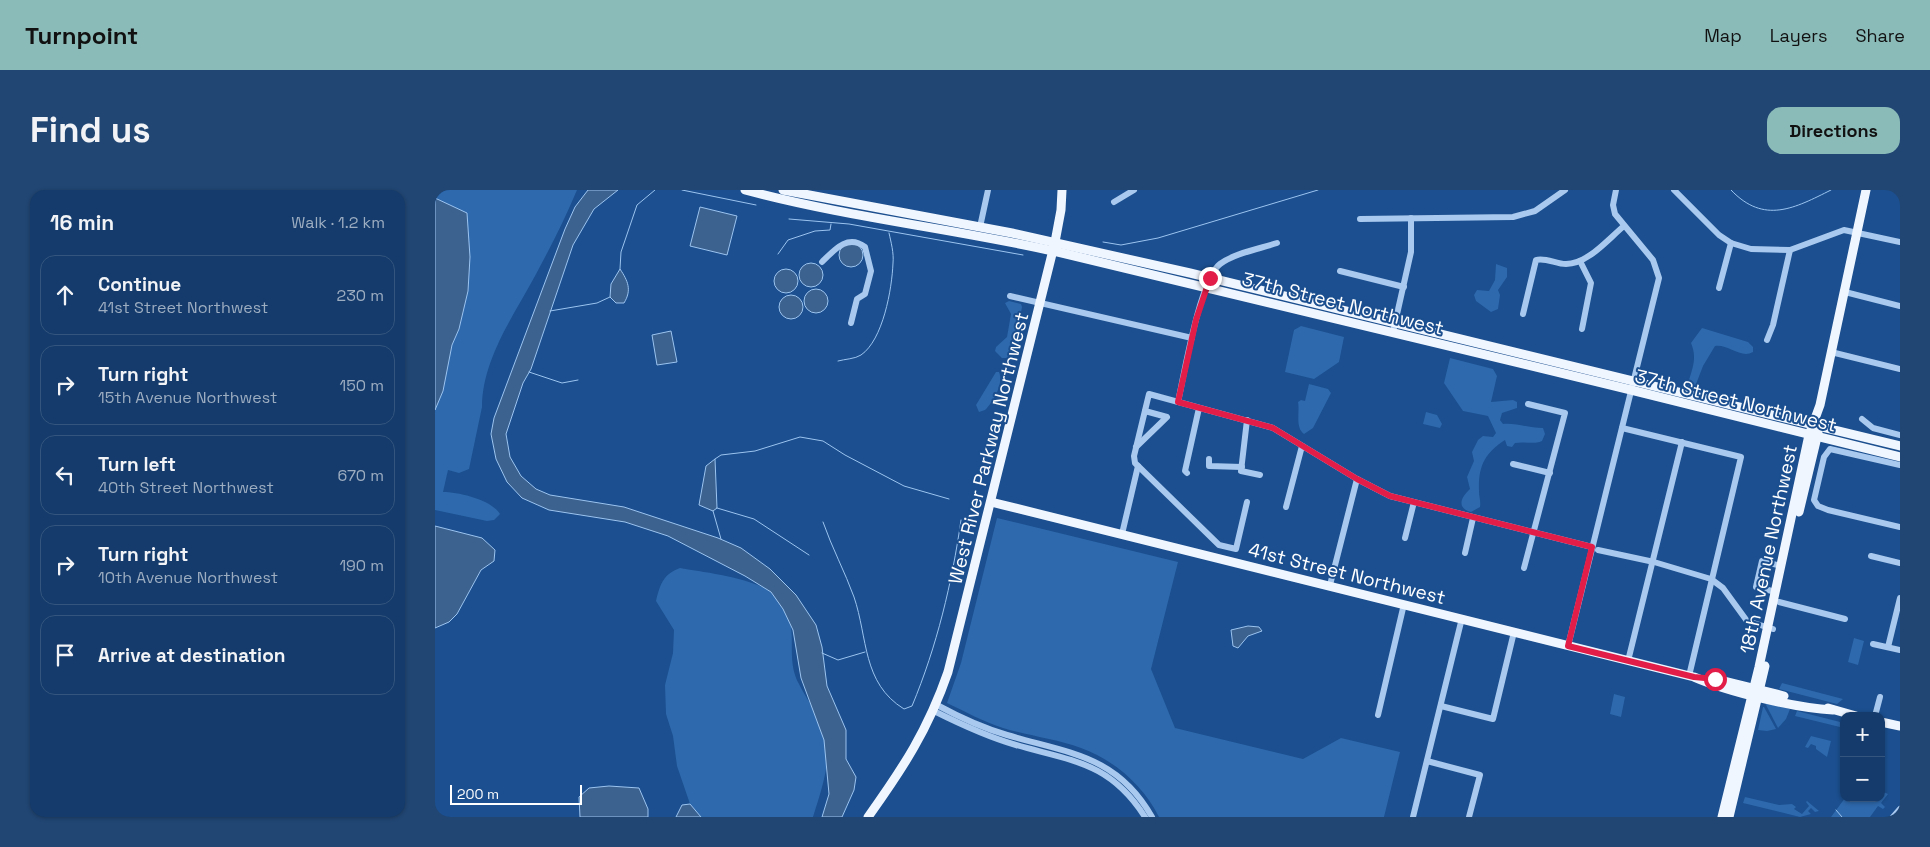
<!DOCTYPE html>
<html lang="en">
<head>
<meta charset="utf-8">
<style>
  body { margin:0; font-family:"Space Grotesk",sans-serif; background:#214673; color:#f1f3f6 }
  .controls { position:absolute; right:15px; bottom:15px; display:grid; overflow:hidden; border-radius:10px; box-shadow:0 1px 4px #0004 }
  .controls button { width:45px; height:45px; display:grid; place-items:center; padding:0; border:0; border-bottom:1px solid #33557e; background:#143b6b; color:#f1f3f6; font:25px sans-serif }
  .scale { position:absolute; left:15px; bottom:12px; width:132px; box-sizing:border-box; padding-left:5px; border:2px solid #fff; border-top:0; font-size:14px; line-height:18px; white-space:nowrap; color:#fff; -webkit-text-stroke:4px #1b4f8f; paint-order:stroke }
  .stop { position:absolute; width:15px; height:15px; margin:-11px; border:4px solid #e11d48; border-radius:50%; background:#fff }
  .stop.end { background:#e11d48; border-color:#fff; box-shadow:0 1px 5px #0008 }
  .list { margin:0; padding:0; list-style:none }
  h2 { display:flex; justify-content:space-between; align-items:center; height:65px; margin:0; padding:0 20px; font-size:21px }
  h2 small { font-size:16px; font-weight:400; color:#9dadc1 }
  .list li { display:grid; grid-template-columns:32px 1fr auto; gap:15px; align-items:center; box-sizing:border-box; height:80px; margin:0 10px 10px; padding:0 10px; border:1px solid #33557e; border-radius:15px }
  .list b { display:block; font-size:19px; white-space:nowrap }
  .list p { margin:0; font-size:16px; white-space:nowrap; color:#9dadc1 }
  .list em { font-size:16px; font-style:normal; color:#9dadc1 }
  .icon { flex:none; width:28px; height:28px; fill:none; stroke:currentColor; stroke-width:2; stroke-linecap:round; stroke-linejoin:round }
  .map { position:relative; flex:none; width:1465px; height:627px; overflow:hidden; border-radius:15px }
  header { display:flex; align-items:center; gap:30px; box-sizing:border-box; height:70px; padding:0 25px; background:#8bbbb9; color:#111 }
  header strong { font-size:24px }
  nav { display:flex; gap:28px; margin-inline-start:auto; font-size:18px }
  .intro { display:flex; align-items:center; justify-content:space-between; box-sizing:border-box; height:120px; padding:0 30px }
  h1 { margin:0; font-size:35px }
  .button { padding:12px 22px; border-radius:15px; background:#8bbbb9; color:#111; font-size:18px; font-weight:700 }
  main { display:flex; gap:30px; padding:0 30px }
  aside { flex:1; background:#143b6b; border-radius:15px; box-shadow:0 1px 4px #0004 }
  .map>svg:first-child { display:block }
</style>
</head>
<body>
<header>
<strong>Turnpoint</strong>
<nav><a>Map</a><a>Layers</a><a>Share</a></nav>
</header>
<div class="intro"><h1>Find us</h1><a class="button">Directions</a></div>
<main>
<aside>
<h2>16 min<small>Walk · 1.2 km</small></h2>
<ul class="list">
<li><svg class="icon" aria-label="ahead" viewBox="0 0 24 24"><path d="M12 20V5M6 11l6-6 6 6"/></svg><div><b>Continue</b><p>41st Street Northwest</p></div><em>230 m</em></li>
<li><svg class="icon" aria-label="right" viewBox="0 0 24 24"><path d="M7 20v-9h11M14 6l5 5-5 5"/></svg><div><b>Turn right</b><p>15th Avenue Northwest</p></div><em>150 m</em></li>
<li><svg class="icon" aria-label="left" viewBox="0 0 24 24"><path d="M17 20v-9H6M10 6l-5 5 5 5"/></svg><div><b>Turn left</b><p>40th Street Northwest</p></div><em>670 m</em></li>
<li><svg class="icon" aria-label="right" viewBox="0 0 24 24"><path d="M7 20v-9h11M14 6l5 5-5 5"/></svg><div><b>Turn right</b><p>10th Avenue Northwest</p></div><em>190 m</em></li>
<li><svg class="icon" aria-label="arrive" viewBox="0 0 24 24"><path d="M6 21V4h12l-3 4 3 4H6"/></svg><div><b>Arrive at destination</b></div></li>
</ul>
</aside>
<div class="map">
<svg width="1465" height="627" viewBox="0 0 1465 627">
  <rect width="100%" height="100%" fill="#1b4f8f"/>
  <g fill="#2e69ad">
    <path d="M 0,0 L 142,0 C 130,29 115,58 100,86 C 79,125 47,170 47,217 L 34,279 L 24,283 L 13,280 L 8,302 C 24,302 57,310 65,324 L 59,330 L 52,331 L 0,320 Z"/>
    <polygon points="1061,74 1072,78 1072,87 1063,100 1065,105 1063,119 1056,122 1041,111 1039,105 1042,100 1054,101 1060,90"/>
    <polygon points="574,111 586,114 587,117 580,155 573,168 567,168 560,161 561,157 572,147 576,124 570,113"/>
    <polygon points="866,136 909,147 904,172 879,189 850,182 859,140"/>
    <path d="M 1267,138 L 1313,152 L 1318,157 L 1318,162 C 1306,169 1293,154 1280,156 L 1268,176 L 1258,202 L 1252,200 C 1254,183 1264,172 1256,153 Z"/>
    <path d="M 1015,168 L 1058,179 L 1062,186 L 1056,212 L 1078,210 L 1082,212 L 1082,218 L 1067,223 L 1065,230 L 1068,234 C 1082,233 1094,238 1108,238 L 1110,244 L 1107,251 C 1098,255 1090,251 1080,253 L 1077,257 L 1072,256 L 1070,250 C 1050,263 1043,276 1044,301 C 1044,307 1046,311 1045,317 L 1036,322 C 1021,318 1026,307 1035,299 L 1032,287 L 1039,271 L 1037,262 L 1043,250 L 1048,246 L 1058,247 L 1061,243 L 1053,226 L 1028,221 L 1009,193 Z"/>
    <path d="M 561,182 L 564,182 C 569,194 558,212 550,220 L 544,222 L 541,215 Z"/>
    <path d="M 874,194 L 893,199 L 896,203 L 878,238 L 869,244 C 860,237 865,223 863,212 L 866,210 L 870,211 Z"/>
    <polygon points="991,222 1002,225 1007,234 1005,238 988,234"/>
    <path d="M 562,328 L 743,372 L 716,479 L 740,538 L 868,569 L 906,548 L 965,562 L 949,627 L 724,627 C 708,595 679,570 646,558 C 621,549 594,546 568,538 C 549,532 531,522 512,513 L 526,473 Z"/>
    <path d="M 245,378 C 268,382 319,388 337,403 C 371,432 347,462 364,494 C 373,513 390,531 392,552 C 395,577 385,604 378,627 L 266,627 L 255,614 L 242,576 L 238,546 L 231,524 L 230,495 L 238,463 L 239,440 L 221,411 C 225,395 228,384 245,378 Z"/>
    <polygon points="1419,448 1429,451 1423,475 1413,472"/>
    <polygon points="1347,493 1408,509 1402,514 1344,499"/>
    <polygon points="1179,504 1190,507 1186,527 1175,524"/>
    <polygon points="1330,513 1355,519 1351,529 1343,538"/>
    <polygon points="1328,517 1329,517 1341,539 1332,541 1323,540"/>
    <polygon points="1362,521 1409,533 1409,538 1360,526"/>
    <polygon points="1376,546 1396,551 1392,567 1381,559 1381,556 1376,554 1373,558 1370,557"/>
    <polygon points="1446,601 1453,604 1446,613 1450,617 1448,619 1443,616 1435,627 1396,627 1410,608 1446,608"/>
    <polygon points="1310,607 1344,615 1357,614 1361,617 1359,619 1367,624 1374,616 1371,612 1372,611 1384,621 1380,622 1376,618 1373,621 1376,624 1365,627 1308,613"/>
  </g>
  <g fill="#3c6290" stroke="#9cc4f0">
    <polygon points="153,0 183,0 159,19 138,55 96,179 88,193 71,244 75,267 86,286 101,299 115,305 189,317 283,348 306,358 335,379 361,405 381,435 387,457 392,496 411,540 411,569 421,587 419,600 407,627 387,627 394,604 389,550 366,488 358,440 348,419 336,402 310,386 233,346 190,332 114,320 87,308 72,292 61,269 56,244 59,228 130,39 140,17"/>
    <polygon points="0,8 32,23 35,67 33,101 24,139 17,155 8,201 0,220"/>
    <polygon points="265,17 302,26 292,65 255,56"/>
    <circle cx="416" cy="65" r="12"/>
    <circle cx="376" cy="85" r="12"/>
    <circle cx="351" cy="91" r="12"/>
    <path d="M 185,79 C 193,91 197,100 189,113 L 181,113 L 175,107 L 176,94 Z"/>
    <circle cx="381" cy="111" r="12"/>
    <circle cx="356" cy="117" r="12"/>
    <polygon points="236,141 242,172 222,175 217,145"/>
    <polygon points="280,269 282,318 278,321 264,315 271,276"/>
    <polygon points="0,336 47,348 60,360 59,371 46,380 22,424 14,432 0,438"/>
    <polygon points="813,436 824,437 827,441 813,446 803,458 798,456 796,440"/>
    <polygon points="174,596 204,598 213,619 213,627 145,627 144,607 154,598"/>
    <polygon points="255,614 266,627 241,627 247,615"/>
  </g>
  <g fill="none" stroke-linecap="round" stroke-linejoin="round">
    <g stroke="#9cc4f0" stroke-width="1">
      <polyline points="247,0 321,15"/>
      <path d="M 1296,0 C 1329,35 1360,18 1396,0"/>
      <polyline points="354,29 414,34 588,65"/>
      <polyline points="668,52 686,55 723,48 883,0"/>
      <polyline points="343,64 353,50 380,41 395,40 396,34"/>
      <polyline points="185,79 186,62 202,15 220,0"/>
      <polyline points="115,121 162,113 175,107"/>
      <path d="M 403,171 C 410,169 420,169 426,165 C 448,150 457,99 458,73 C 459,63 456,52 454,43"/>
      <polyline points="94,182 127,193 143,190"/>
      <polyline points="280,269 286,265 320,261 365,247 388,251 410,265 469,296 514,309"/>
      <polyline points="282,318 319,329 374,365"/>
      <polyline points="278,321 286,349"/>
      <path d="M 388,332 C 397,358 410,382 419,407 C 433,448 427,493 469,519 L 477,516 C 502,456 517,393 526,330"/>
      <polyline points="387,463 403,470 430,462"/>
      <polyline points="1401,620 1407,627"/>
    </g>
    <g stroke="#a9c9ee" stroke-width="6">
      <polyline points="1239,0 1284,45 1296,53 1316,59 1355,60 1409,40 1465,52"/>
      <polyline points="679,12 699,0"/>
      <polyline points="925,29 1078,27 1100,21 1130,0"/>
      <polyline points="545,37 553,0"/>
      <polyline points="1145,71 1156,93 1147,139"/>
      <path d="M 387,72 C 400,59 413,44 430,57 L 436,81 L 430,104 L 422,109 L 416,133"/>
      <polyline points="905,81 969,97"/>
      <polyline points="1284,98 1296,53"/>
      <polyline points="1410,102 1465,116"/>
      <polyline points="575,106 757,148"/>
      <path d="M 1088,124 L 1101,70 C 1110,67 1121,74 1131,74 C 1153,74 1173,49 1189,36"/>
      <polyline points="958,142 976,62 976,28"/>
      <polyline points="1332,150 1338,135 1355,60"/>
      <polyline points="1396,162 1465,179"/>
      <path d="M 743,212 C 749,185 765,89 785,74 C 800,63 824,59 842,53"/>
      <polyline points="1427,229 1438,238 1465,245"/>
      <polyline points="812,230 806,281 825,285"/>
      <polyline points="1187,238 1306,267 1254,486"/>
      <polyline points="701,257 732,227 710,221"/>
      <polyline points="774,269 774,276 807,277"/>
      <polyline points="1078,274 1115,283"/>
      <polyline points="1465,275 1395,259 1389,267 1379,310 1383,316 1393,320 1465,337"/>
      <polyline points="752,283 750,281 764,218"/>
      <polyline points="812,312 801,359 784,355 700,273 699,266 714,204 838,238 922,289 955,306 1157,357"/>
      <polyline points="851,317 867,256"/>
      <polyline points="687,344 703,276"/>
      <polyline points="970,348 979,312"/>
      <polyline points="1163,360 1219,372 1276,389 1288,398 1312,431 1338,439"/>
      <polyline points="1030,363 1038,328"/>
      <polyline points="1436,366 1465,373"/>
      <polyline points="1089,378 1130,223 1093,214"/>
      <polyline points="895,395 922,289"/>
      <polyline points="1341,402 1321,397 1327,371 1346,376"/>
      <polyline points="1344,412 1410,429"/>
      <polyline points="1438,454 1465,460"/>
      <polyline points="1133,456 1224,88 1218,70 1180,24 1178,15 1181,0"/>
      <polyline points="1453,457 1465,408"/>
      <polyline points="1193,471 1247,252"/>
      <path d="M 502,515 C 524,527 548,538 572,545 C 633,563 682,565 717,627"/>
      <polyline points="1006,516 1058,529 1079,442"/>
      <path d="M 499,521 C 525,534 553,547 581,555 C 637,571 675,572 710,627"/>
      <polyline points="943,525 969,414"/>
      <polyline points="1440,526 1445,507"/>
      <polyline points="992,571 1045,585 1034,627"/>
      <polyline points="978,627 1027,428"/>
      <polyline points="1458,627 1465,619"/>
    </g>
    <g stroke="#f0f6ff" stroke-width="9">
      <path d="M 310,0 C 415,28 522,39 627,63 L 1192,199 L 1465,267"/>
      <polyline points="348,0 577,43 755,83 1465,256"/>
      <path d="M 556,312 L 1259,487 C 1294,502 1360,518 1398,520"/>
      <polyline points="1364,322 1383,243"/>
      <polyline points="1277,488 1349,506"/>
      <polyline points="1393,518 1421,526"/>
      <polyline points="1446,532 1465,536"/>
      <path d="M 433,627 C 468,578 493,540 513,482 L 620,52 L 626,20 L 627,0"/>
      <polyline points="1287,627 1324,477 1374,245 1385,215 1431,0"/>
      <polyline points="1294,627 1330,476"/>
    </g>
  </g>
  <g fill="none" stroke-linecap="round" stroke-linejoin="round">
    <polyline stroke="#e11d48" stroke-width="6" points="775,88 761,130 743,212 838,238 922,289 955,306 1157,357 1133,456 1259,487 1280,489"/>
  </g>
  <g text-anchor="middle" stroke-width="4" stroke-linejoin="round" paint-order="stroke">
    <g font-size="19" fill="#fff" stroke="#1b4f8f">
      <text transform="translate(908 113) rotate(14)" y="7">37th Street Northwest</text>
      <text transform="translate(1301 210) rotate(14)" y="7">37th Street Northwest</text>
      <text transform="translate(553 258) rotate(-76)" y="7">West River Parkway Northwest</text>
      <text transform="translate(1333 359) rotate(-78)" y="7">18th Avenue Northwest</text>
      <text transform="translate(912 383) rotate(14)" y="7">41st Street Northwest</text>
    </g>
  </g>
</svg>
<div class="controls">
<button>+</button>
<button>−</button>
</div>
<div class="scale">200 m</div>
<div class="stop" style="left:1280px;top:489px"></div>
<div class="stop end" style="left:775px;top:88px"></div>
</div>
</main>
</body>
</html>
